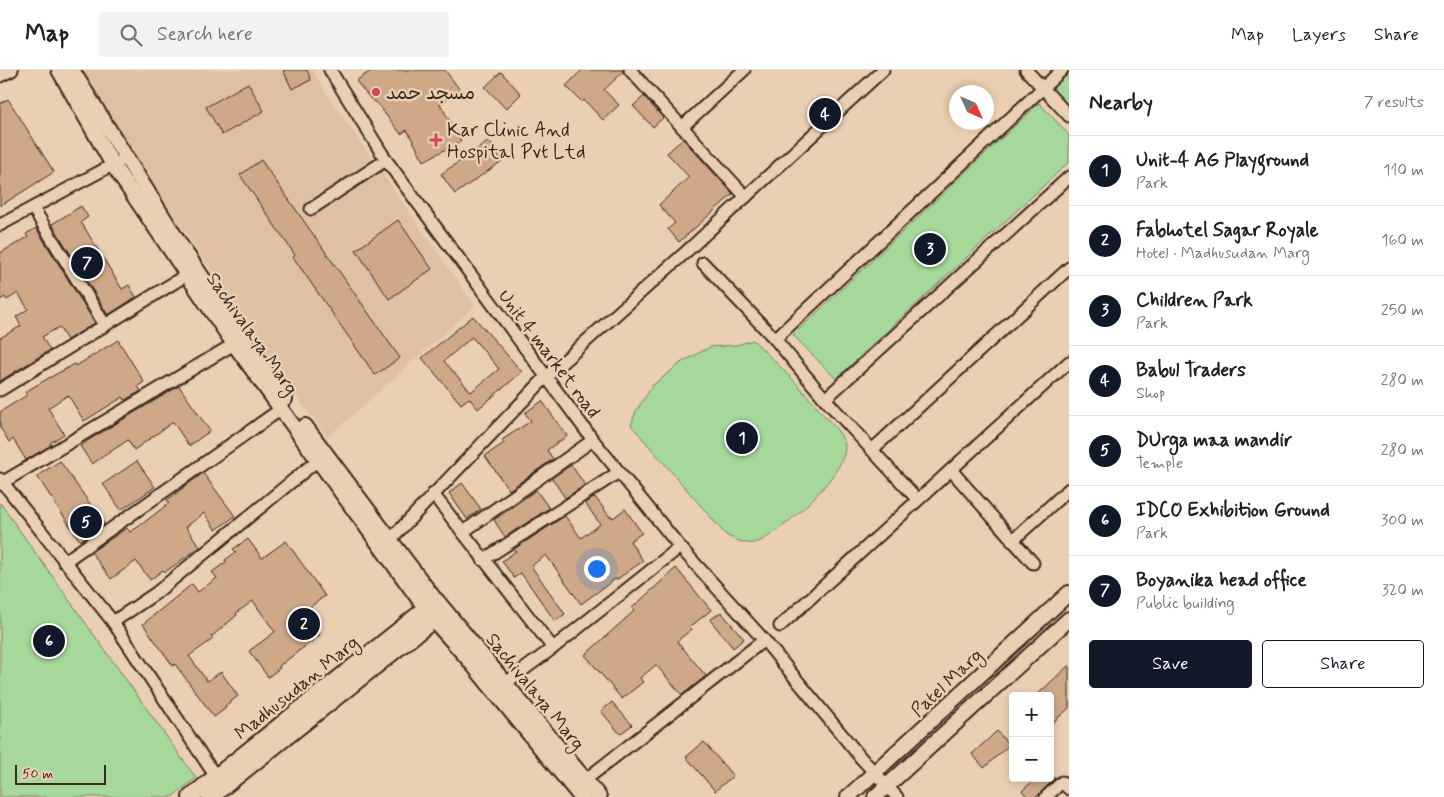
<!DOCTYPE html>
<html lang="en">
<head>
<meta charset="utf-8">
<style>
  body { margin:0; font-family:Mynerve,"Playpen Sans Arabic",sans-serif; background:#f2f2f2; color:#202124 }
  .controls { position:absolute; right:15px; bottom:15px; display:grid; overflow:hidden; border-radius:5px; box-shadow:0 2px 8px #0003 }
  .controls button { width:45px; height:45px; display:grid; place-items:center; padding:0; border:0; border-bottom:1px solid #e0e0e0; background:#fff; color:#202124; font:25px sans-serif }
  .compass { position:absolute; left:949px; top:15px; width:45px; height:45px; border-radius:50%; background:#fff; box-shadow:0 2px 8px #0003; rotate:135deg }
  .scale { position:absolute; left:15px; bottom:12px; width:91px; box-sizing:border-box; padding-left:5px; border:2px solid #3b2a1e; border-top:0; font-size:14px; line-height:18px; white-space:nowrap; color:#3b2a1e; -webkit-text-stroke:4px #ebcfb2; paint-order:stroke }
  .you { position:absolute; left:596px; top:498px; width:18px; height:18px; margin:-12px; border:4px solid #fff; border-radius:50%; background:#1a73e8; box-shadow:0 0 0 8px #1a73e833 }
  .badge { display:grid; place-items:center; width:32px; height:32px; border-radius:50%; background:#111827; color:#fff; font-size:16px; font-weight:700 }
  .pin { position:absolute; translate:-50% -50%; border:2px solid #fff; box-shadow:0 1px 5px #0006 }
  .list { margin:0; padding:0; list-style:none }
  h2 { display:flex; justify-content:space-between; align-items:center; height:65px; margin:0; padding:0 20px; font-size:21px }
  h2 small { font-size:16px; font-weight:400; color:#757577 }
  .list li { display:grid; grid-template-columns:32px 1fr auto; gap:15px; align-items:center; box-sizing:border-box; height:70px; padding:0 20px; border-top:1px solid #e0e0e0 }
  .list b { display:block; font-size:19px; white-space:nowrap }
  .list p { margin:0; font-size:16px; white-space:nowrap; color:#757577 }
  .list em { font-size:16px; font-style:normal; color:#757577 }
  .actions { display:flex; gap:10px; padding:15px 20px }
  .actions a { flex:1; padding:11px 0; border:1px solid #111827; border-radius:5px; text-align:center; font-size:18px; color:#111827 }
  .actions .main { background:#111827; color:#fff }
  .icon { flex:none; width:28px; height:28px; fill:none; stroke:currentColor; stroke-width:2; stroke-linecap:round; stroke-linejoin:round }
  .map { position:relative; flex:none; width:1069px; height:727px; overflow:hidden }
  header { display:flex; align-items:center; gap:30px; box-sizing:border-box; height:70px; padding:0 25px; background:#fff; border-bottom:1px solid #e0e0e0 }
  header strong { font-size:24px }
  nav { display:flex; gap:28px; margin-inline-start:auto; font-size:18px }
  .search { width:350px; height:45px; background:#f2f2f2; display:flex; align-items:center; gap:12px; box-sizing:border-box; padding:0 18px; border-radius:5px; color:#757577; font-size:19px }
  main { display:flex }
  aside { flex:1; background:#fff }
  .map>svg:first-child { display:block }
</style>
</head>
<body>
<header>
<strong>Map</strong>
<div class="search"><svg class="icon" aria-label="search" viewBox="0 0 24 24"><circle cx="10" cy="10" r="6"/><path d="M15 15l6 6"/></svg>Search here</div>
<nav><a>Map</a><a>Layers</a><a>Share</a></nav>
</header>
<main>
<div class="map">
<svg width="1069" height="727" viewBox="0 0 1069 727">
  <rect width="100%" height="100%" fill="#ebcfb2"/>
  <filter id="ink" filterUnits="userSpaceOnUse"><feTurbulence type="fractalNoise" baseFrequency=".02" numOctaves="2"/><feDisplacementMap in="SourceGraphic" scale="10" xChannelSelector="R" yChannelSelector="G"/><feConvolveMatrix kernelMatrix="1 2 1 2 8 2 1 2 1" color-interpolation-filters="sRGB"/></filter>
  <g filter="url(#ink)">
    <polygon fill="#e0c0a2" points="78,0 313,0 327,24 475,236 328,367 302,334 95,30"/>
    <g fill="#a6d89a" stroke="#70815c">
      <polygon points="1066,0 1069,0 1069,36 1049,16"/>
      <polygon points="1039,33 1069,65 1069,92 836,309 793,265"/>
      <path d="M 753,270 C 777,293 800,316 821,342 C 829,351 840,361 844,372 C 854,398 781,463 758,472 C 746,476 736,470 726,465 L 631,355 L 636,341 L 653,315 L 682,292 L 710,277 L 737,275 Z"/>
      <polygon points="0,433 196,708 172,727 0,727"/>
    </g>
    <g fill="#cfa887" stroke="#3b2a1e" fill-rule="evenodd">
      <polygon points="283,0 307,0 311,10 292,19"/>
      <polygon points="372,0 445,0 460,20 440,34 461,71 424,91 407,60 401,64 375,31 373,32 356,11"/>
      <polygon points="582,0 623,0 623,2 604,20 619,35 603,50 584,30 582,32 566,16"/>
      <polygon points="501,2 521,24 506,39 485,17"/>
      <polygon points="248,13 264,41 222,65 206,37"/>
      <polygon points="644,26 663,48 653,57 633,36"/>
      <polygon points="8,29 54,102 0,136 0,34"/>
      <polygon points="683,69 733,124 679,172 668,159 675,153 659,135 689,107 667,83"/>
      <polygon points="489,71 502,91 455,124 441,104"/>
      <polygon points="261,90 400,288 375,305 293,187 295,185 240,105"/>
      <polygon points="81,136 88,147 81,152 122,219 129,215 136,227 108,245 52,154"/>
      <polygon points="398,150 432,199 389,229 356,180"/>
      <polygon points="36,158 95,253 67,270 59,257 42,267 50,280 0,311 0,268 21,256 16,247 28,239 18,223 7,230 5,227 0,230 0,183 28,167 26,164"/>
      <path d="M 473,246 L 522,302 L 478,339 L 469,328 L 461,334 L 422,288 ZM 472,267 L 499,299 L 471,322 L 444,291 Z"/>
      <polygon points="118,270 144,312 138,316 141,321 125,330 123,327 84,351 68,325 48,338 64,364 50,373 51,375 26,390 13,369 9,372 0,357 0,342 27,325 25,322 47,309 75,294 76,296"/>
      <polygon points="179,316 210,361 189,376 173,352 134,380 128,370 92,394 80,376 92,368"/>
      <polygon points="542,331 567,366 547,380 553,389 509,420 485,386 504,373 502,370 531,351 525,343"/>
      <polygon points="60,391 104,454 80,471 37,406"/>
      <polygon points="137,391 155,417 121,440 103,414"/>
      <polygon points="571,395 585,415 565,428 552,408"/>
      <polygon points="203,403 235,446 216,460 204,443 186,457 200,477 165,502 163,500 150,510 136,491 111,509 91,482 127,458 130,462 141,455 169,433 167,430"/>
      <polygon points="462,413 481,439 467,449 449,423"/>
      <polygon points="536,420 549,438 505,467 494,450"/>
      <polygon points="595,427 610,447 612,446 613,448 625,439 642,463 630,471 643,491 616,510 615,509 581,534 546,485 531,496 565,544 555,551 521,503 514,508 502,491 516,481 514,479 565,446 581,468 600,454 585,433"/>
      <polygon points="248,469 262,488 286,471 325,526 303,542 320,565 279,596 280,598 268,607 249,581 275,562 253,531 236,543 237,545 211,567 213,569 189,586 207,611 221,602 238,626 225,636 226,638 214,647 175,594 173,596 143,554 192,514 198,522 217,508 212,502 226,492 225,490 236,482 233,479"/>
      <polygon points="676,498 711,540 690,557 692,559 677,571 706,606 682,625 656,595 640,608 643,612 622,629 585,585 634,541 632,538"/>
      <polygon points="721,542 744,569 733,578 710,550"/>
      <polygon points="1069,595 1069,638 1050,655 1050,626 1036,626"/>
      <polygon points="612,632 632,655 620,664 601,641"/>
      <polygon points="997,661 1009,675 984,698 972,684"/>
      <polygon points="704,672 733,706 715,721 686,687"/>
      <polygon points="1036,708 1055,708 1036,727 1028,727 1022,721"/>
    </g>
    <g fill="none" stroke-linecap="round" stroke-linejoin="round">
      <g stroke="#3b2a1e" stroke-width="15">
        <g id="minor">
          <polyline points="330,0 386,90 593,370 680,477 764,570 861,688 897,727"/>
          <polyline points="630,0 746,127"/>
          <polyline points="1026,0 1069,46"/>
          <polyline points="0,6 12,0"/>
          <polyline points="682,57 744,0"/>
          <polyline points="33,138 105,255"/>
          <polyline points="311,139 386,90"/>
          <polyline points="0,155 120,91"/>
          <polyline points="703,193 775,269 825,329 917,429"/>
          <polyline points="775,269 1062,0"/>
          <polyline points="0,320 188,204"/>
          <polyline points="825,329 1069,107"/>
          <polyline points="872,380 1069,198"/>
          <polyline points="951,400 1033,493"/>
          <polyline points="0,409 113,552 216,707"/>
          <polyline points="0,414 234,274"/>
          <polyline points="433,424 553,578"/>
          <polyline points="463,462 593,370"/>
          <polyline points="390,470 545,308 687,181 883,0"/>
          <polyline points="1012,471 1069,419"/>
          <polyline points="483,490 619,402"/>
          <polyline points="64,492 281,339"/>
          <polyline points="113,552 156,523 324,385"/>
          <polyline points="780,556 1069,292"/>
          <polyline points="500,617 553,578 680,477"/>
          <polyline points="580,714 764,570"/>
          <polyline points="1046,727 1062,712 1069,719"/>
        </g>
      </g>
      <g stroke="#3b2a1e" stroke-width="18">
        <g id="tertiary">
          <polyline points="59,0 113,95 234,274 426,539"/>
          <polyline points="72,0 181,176 285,329"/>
          <polyline points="305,356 436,531"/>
          <polyline points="848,727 1069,523"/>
          <polyline points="875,727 1069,549"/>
        </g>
      </g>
      <g stroke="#3b2a1e" stroke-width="20">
        <g id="secondary">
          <polyline points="444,541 434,549 426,539 436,531 598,727"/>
          <polyline points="191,727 426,539"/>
          <polyline points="210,727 434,549 467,586 582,727"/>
        </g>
      </g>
      <use href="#minor" stroke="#ebcfb2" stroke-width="11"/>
      <use href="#tertiary" stroke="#ebcfb2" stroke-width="14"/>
      <use href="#secondary" stroke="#ebcfb2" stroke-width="16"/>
    </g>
  </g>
  <g fill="#d1495b" stroke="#ebcfb2" stroke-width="2">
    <circle cx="376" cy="22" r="5"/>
    <path d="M433.5 62.5h5v5h5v5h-5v5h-5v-5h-5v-5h5z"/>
  </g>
  <g text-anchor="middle" stroke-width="5" stroke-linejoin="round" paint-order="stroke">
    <g font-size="19" fill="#3b2a1e" stroke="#ebcfb2" text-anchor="start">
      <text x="386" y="29">مسجد حمد</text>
      <text x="447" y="66">Kar Clinic And<tspan x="447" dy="22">Hospital Pvt Ltd</tspan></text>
    </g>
    <g font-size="19" fill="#3b2a1e" stroke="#ebcfb2">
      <text transform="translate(253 263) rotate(55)" y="7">Sachivalaya Marg</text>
      <text transform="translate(550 283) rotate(53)" y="7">Unit 4 market road</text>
      <text transform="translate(946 612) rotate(-43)" y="7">Patel Marg</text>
      <text transform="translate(296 617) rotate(-39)" y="7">Madhusudan Marg</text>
      <text transform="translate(536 621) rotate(51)" y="7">Sachivalaya Marg</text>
    </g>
  </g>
</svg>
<div class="controls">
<button>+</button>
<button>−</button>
</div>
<svg class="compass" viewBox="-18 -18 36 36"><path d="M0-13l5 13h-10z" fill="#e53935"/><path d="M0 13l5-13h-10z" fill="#757577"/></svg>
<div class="scale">50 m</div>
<div class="you"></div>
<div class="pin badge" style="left:742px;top:368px">1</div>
<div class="pin badge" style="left:304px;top:554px">2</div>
<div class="pin badge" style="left:930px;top:179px">3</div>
<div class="pin badge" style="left:825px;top:44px">4</div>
<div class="pin badge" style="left:86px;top:452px">5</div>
<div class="pin badge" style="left:49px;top:571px">6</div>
<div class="pin badge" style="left:87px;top:193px">7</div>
</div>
<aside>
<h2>Nearby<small>7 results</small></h2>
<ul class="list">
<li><span class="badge">1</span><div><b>Unit-4 AG Playground</b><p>Park</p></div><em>110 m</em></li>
<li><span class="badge">2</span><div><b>Fabhotel Sagar Royale</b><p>Hotel · Madhusudan Marg</p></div><em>160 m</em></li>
<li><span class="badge">3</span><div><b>Children Park</b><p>Park</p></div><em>250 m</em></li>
<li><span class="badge">4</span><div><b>Babul Traders</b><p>Shop</p></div><em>280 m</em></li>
<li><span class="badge">5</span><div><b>DUrga maa mandir</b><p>Temple</p></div><em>280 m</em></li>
<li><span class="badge">6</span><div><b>IDCO Exhibition Ground</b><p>Park</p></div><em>300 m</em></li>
<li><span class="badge">7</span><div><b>Boyanika head office</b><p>Public building</p></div><em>320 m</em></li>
</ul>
<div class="actions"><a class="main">Save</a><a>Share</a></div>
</aside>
</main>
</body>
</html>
